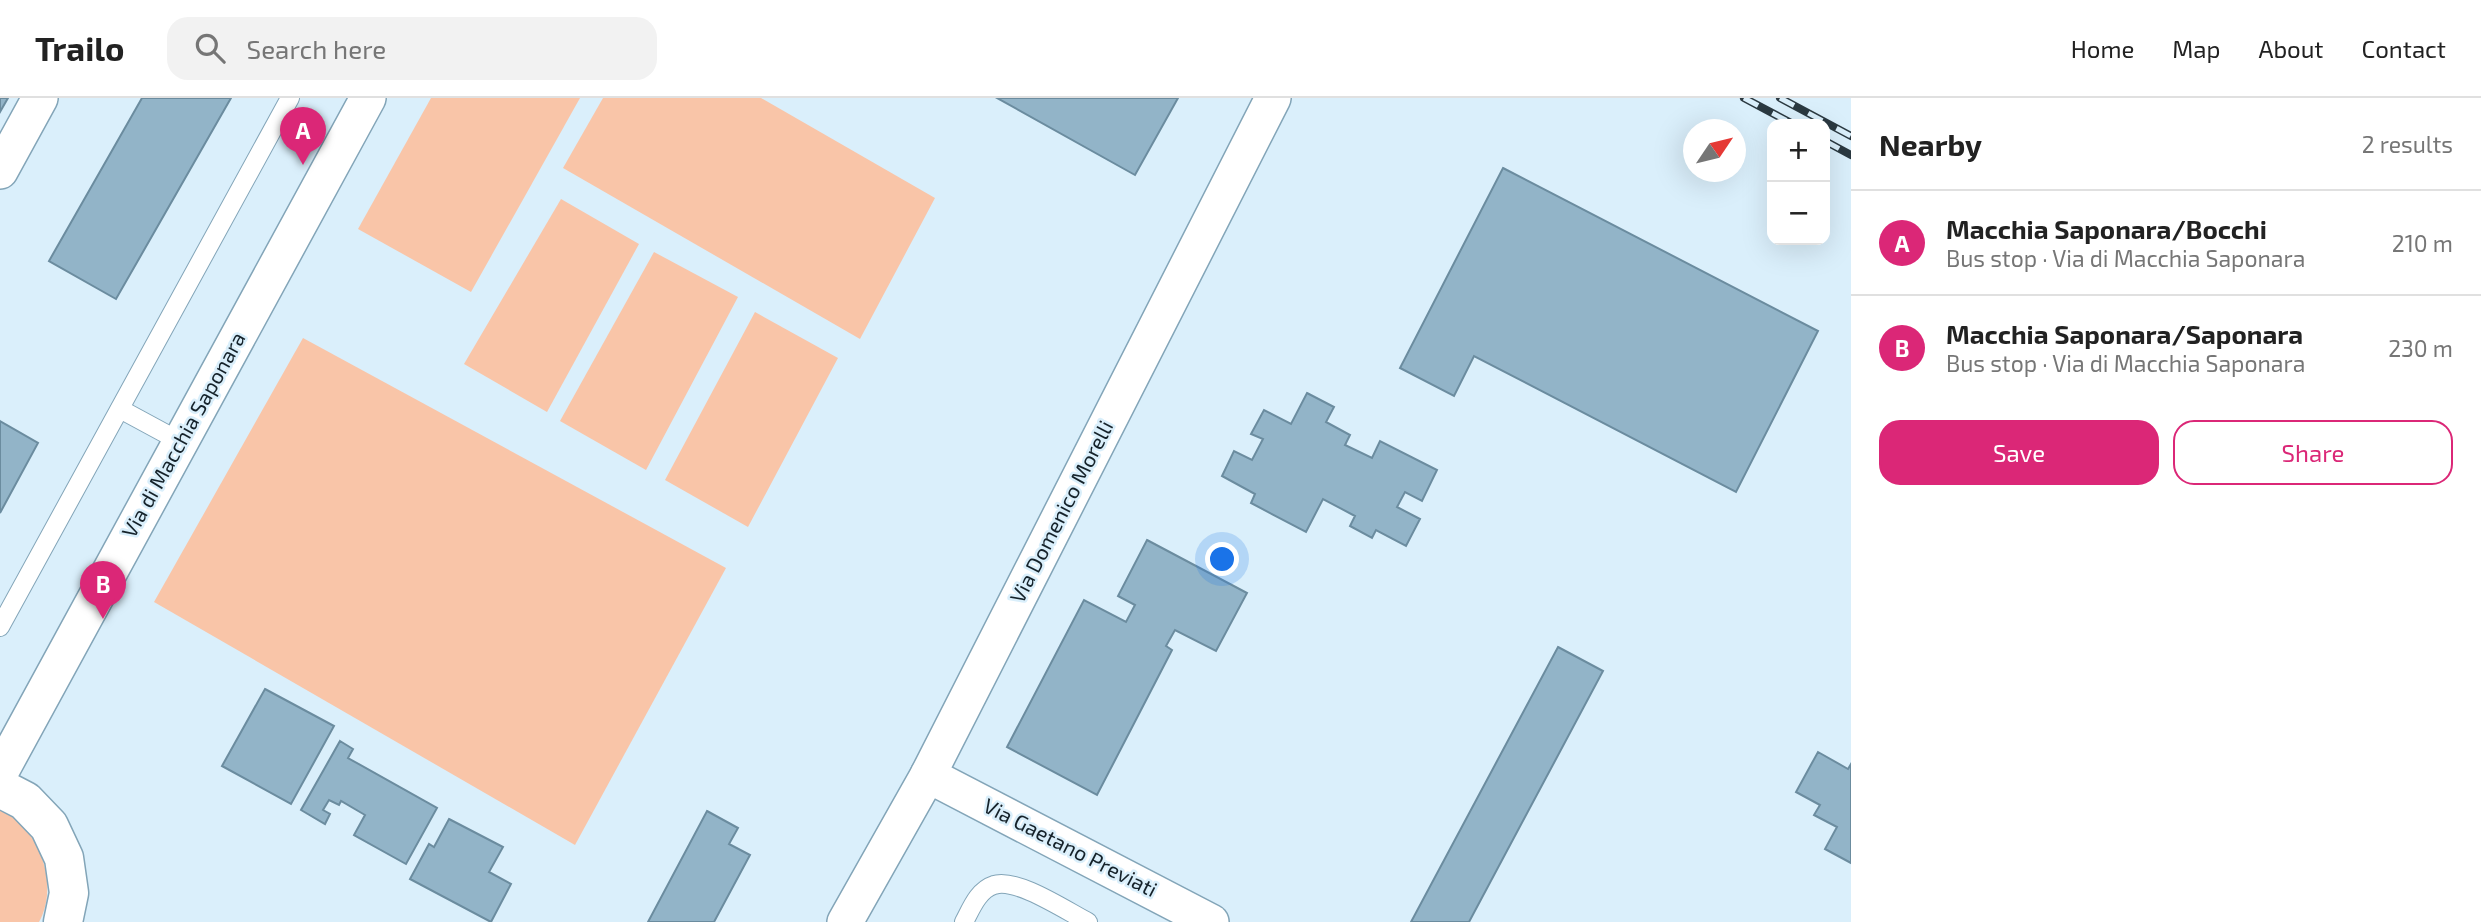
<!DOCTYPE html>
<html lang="en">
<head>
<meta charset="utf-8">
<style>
  body { margin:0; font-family:"Exo 2",sans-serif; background:#f2f2f2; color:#222 }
  .controls { position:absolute; right:21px; top:21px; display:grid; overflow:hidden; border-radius:14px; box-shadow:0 7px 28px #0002 }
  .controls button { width:63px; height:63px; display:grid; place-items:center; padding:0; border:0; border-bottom:2px solid #e0e0e0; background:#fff; color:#222; font:35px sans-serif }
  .compass { position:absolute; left:1683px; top:21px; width:63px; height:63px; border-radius:50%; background:#fff; box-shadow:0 7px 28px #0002; rotate:55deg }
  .you { position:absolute; left:1223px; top:462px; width:24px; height:24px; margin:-18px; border:5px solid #fff; border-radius:50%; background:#1a73e8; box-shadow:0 0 0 10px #1a73e833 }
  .badge { display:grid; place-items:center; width:46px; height:46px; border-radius:50%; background:#db2777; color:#fff; font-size:23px; font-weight:700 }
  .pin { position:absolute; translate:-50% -58px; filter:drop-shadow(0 2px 4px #0008) }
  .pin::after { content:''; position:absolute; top:37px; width:24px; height:21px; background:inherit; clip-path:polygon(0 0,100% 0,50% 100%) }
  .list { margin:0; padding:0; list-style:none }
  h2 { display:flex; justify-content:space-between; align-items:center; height:91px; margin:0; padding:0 28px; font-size:30px }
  h2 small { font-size:23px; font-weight:400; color:#767676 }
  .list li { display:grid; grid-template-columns:46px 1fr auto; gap:21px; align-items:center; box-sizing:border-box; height:105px; padding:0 28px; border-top:2px solid #e0e0e0 }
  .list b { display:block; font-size:26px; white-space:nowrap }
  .list p { margin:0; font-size:23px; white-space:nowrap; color:#767676 }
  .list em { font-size:23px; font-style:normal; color:#767676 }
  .actions { display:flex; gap:14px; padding:21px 28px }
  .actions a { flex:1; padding:16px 0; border:2px solid #db2777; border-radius:21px; text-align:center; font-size:24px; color:#db2777 }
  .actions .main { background:#db2777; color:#fff }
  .icon { flex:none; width:38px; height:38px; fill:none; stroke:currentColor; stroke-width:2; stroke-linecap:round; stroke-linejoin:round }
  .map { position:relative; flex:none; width:1851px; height:824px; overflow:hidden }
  header { display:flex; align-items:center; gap:42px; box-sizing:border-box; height:98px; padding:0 35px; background:#fff; border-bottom:2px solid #e0e0e0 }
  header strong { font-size:33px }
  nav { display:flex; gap:38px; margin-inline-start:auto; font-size:24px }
  .search { width:490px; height:63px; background:#f2f2f2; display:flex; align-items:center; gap:18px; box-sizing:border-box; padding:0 24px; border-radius:21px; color:#767676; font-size:26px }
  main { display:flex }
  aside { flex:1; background:#fff }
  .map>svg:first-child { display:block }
</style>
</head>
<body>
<header>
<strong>Trailo</strong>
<div class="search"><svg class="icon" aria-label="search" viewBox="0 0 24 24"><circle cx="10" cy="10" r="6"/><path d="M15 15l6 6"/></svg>Search here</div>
<nav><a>Home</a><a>Map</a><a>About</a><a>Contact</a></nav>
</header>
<main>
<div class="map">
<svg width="1851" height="824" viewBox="0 0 1851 824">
  <rect width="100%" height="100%" fill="#daeffb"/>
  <g fill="#f9c5a8">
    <polygon points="431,0 580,0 471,194 358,131"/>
    <polygon points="603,0 761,0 935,100 860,241 563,70"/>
    <polygon points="561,101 639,146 547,314 464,266"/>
    <polygon points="654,154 738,199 646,372 560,323"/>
    <polygon points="755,214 838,260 748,429 665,382"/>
    <polygon points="303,240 726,470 575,747 154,504"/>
    <path d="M 0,712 C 39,729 60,786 39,824 L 0,824 Z"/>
  </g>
  <g fill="#92b4c8" stroke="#6b8c9f" stroke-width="2">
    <polygon points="0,0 8,0 0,14"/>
    <polygon points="142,0 231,0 116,201 49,163"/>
    <polygon points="997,0 1178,0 1135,77"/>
    <polygon points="1503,70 1818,233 1736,394 1474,258 1454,298 1400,270"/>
    <polygon points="1307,295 1334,309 1326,324 1350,337 1345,347 1372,360 1380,343 1437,372 1422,403 1405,394 1397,409 1420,421 1406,448 1376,432 1372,440 1350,428 1355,418 1323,401 1306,434 1251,405 1255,396 1222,378 1234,353 1252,362 1263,341 1251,336 1264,312 1291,326"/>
    <polygon points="0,323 38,345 0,415"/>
    <polygon points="1147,442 1247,495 1216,553 1175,532 1166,548 1172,552 1097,697 1007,649 1084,502 1126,524 1135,507 1118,498"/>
    <polygon points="1558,549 1603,573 1469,824 1411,824"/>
    <polygon points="265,591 334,628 291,706 222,668"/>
    <polygon points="340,643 353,651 348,660 437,710 406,766 354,737 365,717 341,703 339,707 329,702 323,712 330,716 325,726 301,712"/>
    <polygon points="1818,654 1848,671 1851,666 1851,765 1825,751 1837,729 1814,717 1820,707 1796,694"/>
    <polygon points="707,713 738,730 729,746 750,757 714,824 648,824"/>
    <polygon points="449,721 503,749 489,774 511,786 491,824 410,781 429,746 434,749"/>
  </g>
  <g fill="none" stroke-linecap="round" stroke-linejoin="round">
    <g stroke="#83a5b8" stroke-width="20">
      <g id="service">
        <polyline points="120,311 181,344"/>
        <polyline points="0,529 290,0"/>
        <path d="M 964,824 C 971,811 978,792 994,787 C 1016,779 1068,814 1088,824"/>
      </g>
    </g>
    <g stroke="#83a5b8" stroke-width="38">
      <g id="minor">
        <polyline points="0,73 40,0"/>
        <polyline points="0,675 368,0"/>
        <polyline points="928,677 1211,824"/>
        <polyline points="845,824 928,677 1273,0"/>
      </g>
    </g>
    <g stroke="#83a5b8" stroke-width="41">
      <polyline id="tertiary" points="0,690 25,703 49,728 64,760 69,795 63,824"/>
    </g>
    <use href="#service" stroke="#fff" stroke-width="18"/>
    <use href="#minor" stroke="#fff" stroke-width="35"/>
    <use href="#tertiary" stroke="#fff" stroke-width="38"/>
    <g stroke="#2b3941" stroke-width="8">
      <g id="rail">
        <polyline points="1744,0 1793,26"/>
        <polyline points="1780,0 1851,38"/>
        <polyline points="1825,43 1851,57"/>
      </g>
    </g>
    <use href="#rail" stroke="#daeffb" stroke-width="5" stroke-dasharray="16" stroke-linecap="butt"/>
  </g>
  <g text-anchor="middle" stroke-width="5" stroke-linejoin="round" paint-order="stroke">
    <g font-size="21" fill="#15222a" stroke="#daeffb">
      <text transform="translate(184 337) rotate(-61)" y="7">Via di Macchia Saponara</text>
      <text transform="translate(1062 414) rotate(-63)" y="7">Via Domenico Morelli</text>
      <text transform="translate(1070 750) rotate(27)" y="7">Via Gaetano Previati</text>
    </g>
  </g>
</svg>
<div class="controls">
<button>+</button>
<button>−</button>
</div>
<svg class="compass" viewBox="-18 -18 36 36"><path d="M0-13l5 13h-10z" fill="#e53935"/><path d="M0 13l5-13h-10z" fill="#767676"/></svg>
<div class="you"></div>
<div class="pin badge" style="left:303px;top:67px">A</div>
<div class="pin badge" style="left:103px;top:521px">B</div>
</div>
<aside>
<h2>Nearby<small>2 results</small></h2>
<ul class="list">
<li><span class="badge">A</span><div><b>Macchia Saponara/Bocchi</b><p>Bus stop · Via di Macchia Saponara</p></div><em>210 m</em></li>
<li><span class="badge">B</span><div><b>Macchia Saponara/Saponara</b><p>Bus stop · Via di Macchia Saponara</p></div><em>230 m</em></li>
</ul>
<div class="actions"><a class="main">Save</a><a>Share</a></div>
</aside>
</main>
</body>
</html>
